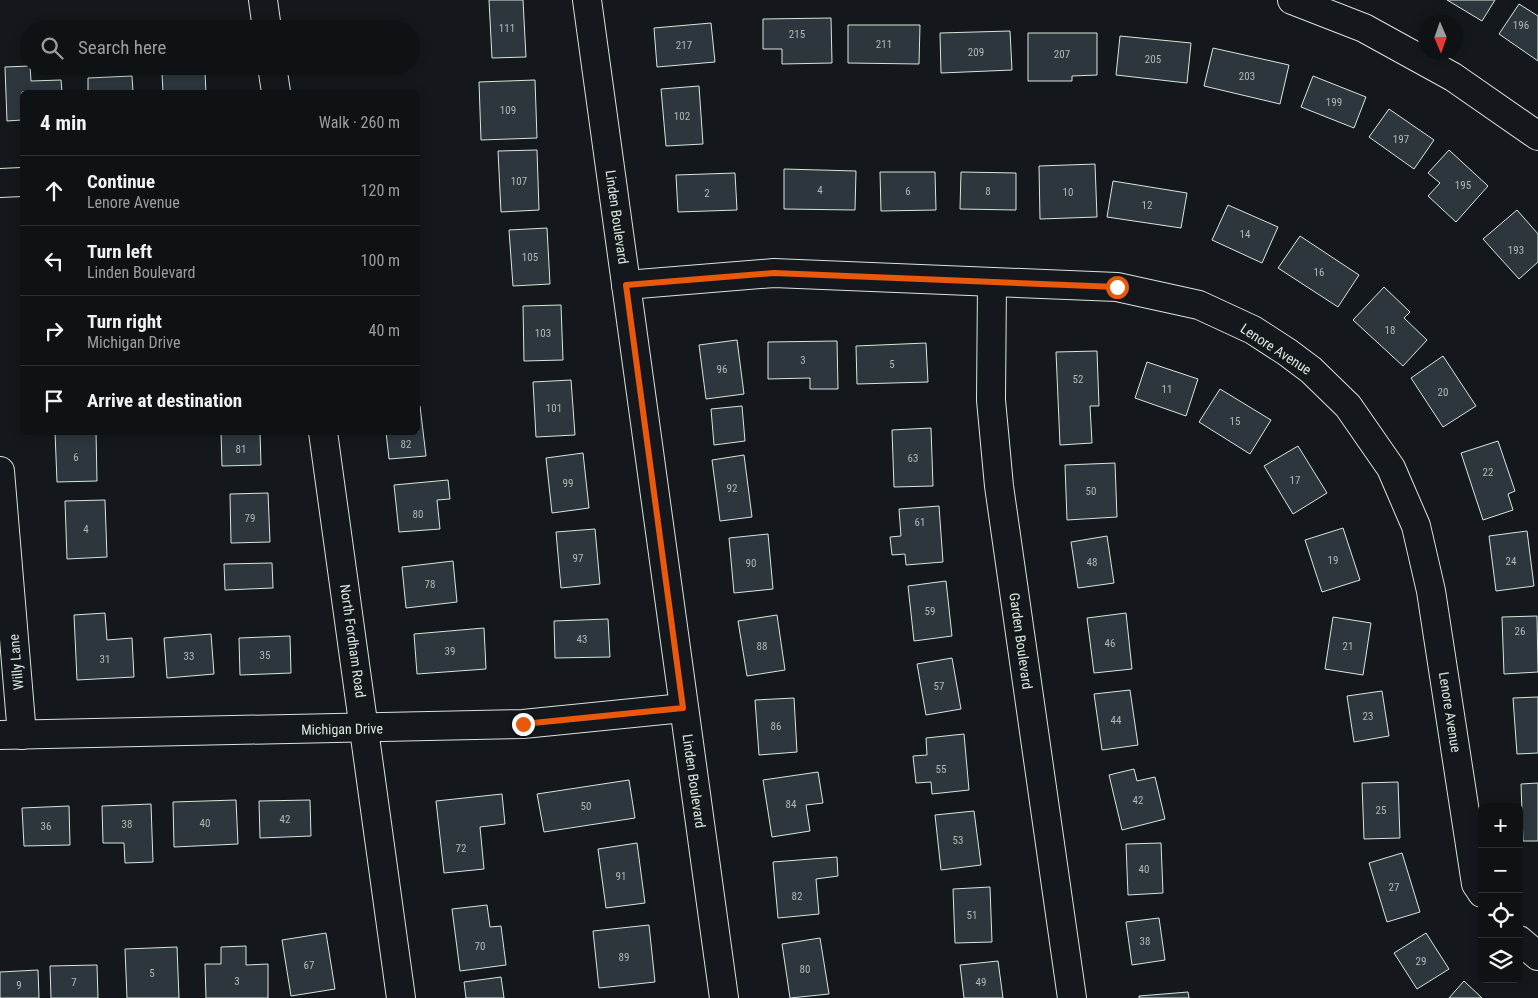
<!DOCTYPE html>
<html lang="en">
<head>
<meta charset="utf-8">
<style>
  body { margin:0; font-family:"Roboto Condensed",sans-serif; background:#1d2022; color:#f1f3f6 }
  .controls { position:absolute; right:15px; bottom:15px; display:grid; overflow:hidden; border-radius:8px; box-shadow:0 2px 8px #0003 }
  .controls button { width:45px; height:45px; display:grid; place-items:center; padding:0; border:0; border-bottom:1px solid #2f3234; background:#0f1215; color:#f1f3f6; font:25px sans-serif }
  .compass { position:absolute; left:1418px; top:15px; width:45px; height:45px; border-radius:50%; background:#0f1215; box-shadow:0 2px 8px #0003; rotate:178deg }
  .stop { position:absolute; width:15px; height:15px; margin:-11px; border:4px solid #ea580c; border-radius:50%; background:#fff }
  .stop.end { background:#ea580c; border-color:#fff; box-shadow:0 1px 5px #0008 }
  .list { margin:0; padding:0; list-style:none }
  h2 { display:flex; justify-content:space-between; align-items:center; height:65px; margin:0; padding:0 20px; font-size:21px }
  h2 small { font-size:16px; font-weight:400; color:#9b9ea0 }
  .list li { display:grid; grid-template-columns:32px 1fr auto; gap:15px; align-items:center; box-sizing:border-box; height:70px; padding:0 20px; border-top:1px solid #2f3234 }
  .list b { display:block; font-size:19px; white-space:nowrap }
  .list p { margin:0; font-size:16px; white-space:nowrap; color:#9b9ea0 }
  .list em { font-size:16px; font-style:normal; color:#9b9ea0 }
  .icon { flex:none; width:28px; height:28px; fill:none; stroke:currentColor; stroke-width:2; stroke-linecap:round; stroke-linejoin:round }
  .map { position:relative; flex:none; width:1538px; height:998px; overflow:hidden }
  .search { position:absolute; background:#0f1215; box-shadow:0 2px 8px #0003; left:20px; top:20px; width:400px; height:55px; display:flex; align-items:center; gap:12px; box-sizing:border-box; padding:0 18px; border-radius:28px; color:#9b9ea0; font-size:19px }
  .panel { position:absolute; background:#0f1215; box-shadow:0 2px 8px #0003; left:20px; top:90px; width:400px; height:345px; border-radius:8px }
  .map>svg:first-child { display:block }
</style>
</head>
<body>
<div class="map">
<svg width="1538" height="998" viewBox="0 0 1538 998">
  <rect width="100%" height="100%" fill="#14181c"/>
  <g fill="#2c363c" stroke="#d8e6dc">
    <polygon points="489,0 523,0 526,57 492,58"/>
    <polygon points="1447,0 1495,0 1482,21"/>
    <polygon points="1519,4 1538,16 1538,61 1499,34"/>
    <polygon points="831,18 832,63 782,64 782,49 763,49 763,19"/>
    <polygon points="204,21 204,29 172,29 171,22"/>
    <polygon points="369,22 370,29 332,29 332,23"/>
    <polygon points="711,23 715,62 657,67 654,28"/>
    <polygon points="848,25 920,25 919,64 848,63"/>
    <polygon points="1010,31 1012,70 941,73 940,33"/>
    <polygon points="1028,33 1097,33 1097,75 1072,76 1072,81 1028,81"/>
    <polygon points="1120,36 1191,43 1187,83 1116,75"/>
    <polygon points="1213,48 1289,65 1280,104 1204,86"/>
    <polygon points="30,66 31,81 61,80 62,92 22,92 22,120 7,121 5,67"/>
    <polygon points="333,66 371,66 371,69 333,70"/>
    <polygon points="205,73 206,92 163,92 162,74"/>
    <polygon points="132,76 133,92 88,92 88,78"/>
    <polygon points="1313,76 1366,97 1354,128 1301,107"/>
    <polygon points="535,80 537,138 481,140 479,82"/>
    <polygon points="699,86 703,144 666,146 661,89"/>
    <polygon points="1389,109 1434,140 1414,169 1369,137"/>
    <polygon points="537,150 539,210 501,212 498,151"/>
    <polygon points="1449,150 1488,186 1456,222 1428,196 1440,183 1428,173"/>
    <polygon points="1095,164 1097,217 1040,219 1039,166"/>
    <polygon points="784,169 856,171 855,210 784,209"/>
    <polygon points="880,172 935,172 936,210 881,211"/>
    <polygon points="961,172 1016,173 1016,210 960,209"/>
    <polygon points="735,173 737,210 678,212 676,175"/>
    <polygon points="1113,181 1187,193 1181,228 1107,217"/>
    <polygon points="1228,205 1278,227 1262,263 1212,240"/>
    <polygon points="1517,210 1538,234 1538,262 1519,279 1483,239"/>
    <polygon points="547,228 550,284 513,286 509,230"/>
    <polygon points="1300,236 1359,275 1338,307 1278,268"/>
    <polygon points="1384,287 1410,312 1404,318 1427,340 1403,366 1353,320"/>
    <polygon points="561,305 563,360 524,361 523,306"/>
    <polygon points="737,340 744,394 706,399 699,345"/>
    <polygon points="837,341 838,389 810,389 810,378 768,379 768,342"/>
    <polygon points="926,343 928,382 857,384 856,346"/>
    <polygon points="1097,351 1099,406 1090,406 1092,443 1060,445 1056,352"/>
    <polygon points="1443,356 1476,406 1443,427 1411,378"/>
    <polygon points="1147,362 1198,379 1186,416 1135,398"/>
    <polygon points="571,380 575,435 536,437 533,382"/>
    <polygon points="1220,389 1271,420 1250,454 1199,422"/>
    <polygon points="420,406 426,456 389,459 386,432 418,432 418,407"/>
    <polygon points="742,406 745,441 714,445 711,409"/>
    <polygon points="931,428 933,486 894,487 892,430"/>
    <polygon points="55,432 96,432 97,481 57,482"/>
    <polygon points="221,432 260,432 261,465 222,466"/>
    <polygon points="1498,441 1515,491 1508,494 1513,510 1483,520 1461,453"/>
    <polygon points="1298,446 1327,493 1293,514 1264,466"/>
    <polygon points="583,453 589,508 552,513 546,458"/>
    <polygon points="744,455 752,517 720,521 712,460"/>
    <polygon points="1115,463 1117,517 1067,520 1065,465"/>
    <polygon points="448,480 450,499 437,500 440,529 399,532 394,485"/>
    <polygon points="268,493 270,542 231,543 230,494"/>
    <polygon points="105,500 107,557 67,559 65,501"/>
    <polygon points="939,506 943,562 906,565 905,554 892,555 890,537 901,536 899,509"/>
    <polygon points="1343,528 1360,580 1322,592 1305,540"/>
    <polygon points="595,529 600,584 561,588 556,532"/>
    <polygon points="1527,531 1534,586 1496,591 1489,536"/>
    <polygon points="768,534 773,589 734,593 729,538"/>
    <polygon points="1107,536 1114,583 1078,588 1071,542"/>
    <polygon points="453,561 457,602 406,608 402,567"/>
    <polygon points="272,563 273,588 225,590 224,564"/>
    <polygon points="946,581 952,636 914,641 908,586"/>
    <polygon points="105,613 107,640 132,638 134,677 77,680 74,615"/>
    <polygon points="1126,613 1132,669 1094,673 1087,618"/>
    <polygon points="777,615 785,670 747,676 738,621"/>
    <polygon points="1537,616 1538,672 1504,674 1502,617"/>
    <polygon points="1333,617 1371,623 1363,675 1325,669"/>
    <polygon points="608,619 610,657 555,658 554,621"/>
    <polygon points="484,628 486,669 417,674 414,634"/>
    <polygon points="211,634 214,674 167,678 164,638"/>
    <polygon points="290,636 291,673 240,675 239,638"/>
    <polygon points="952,658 961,709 926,715 917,664"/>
    <polygon points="1130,690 1138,745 1102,750 1094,694"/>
    <polygon points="1382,691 1389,736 1354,742 1347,696"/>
    <polygon points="1538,697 1538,753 1517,754 1513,698"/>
    <polygon points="794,698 797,752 759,755 755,700"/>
    <polygon points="964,734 969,790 932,794 931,782 916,783 913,756 927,755 926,738"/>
    <polygon points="1134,769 1137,781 1155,777 1165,819 1122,830 1109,775"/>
    <polygon points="818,772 823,803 806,805 810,831 772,837 763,780"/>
    <polygon points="629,780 635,818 544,832 537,794"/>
    <polygon points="1398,782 1400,838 1364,839 1362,783"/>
    <polygon points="1538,783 1538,841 1523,841 1521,784"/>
    <polygon points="502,794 505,824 480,827 484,869 444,873 436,801"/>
    <polygon points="236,800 238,844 174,847 173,802"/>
    <polygon points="310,800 311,836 260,838 259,801"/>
    <polygon points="151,804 153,862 125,863 124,843 103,843 102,806"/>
    <polygon points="69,806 70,845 24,846 22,808"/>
    <polygon points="974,811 981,865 941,870 935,815"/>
    <polygon points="637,843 645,903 606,908 598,849"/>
    <polygon points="1161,843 1163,893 1128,895 1126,844"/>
    <polygon points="1402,853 1420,912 1387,922 1369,863"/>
    <polygon points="837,857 838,876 816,879 819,914 778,918 773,862"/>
    <polygon points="990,887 992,942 955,943 953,889"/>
    <polygon points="487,905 490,927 501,926 506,965 460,971 452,909"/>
    <polygon points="1159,918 1165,960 1132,965 1126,922"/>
    <polygon points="649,925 655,982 599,988 593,931"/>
    <polygon points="326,933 335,989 291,996 282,940"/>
    <polygon points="1426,933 1449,969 1417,989 1394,953"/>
    <polygon points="820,938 829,994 790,998 782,944"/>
    <polygon points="246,946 246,965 268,964 268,998 206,998 205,964 221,964 221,947"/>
    <polygon points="177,947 179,998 127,998 125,949"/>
    <polygon points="998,961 1003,998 964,998 960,965"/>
    <polygon points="97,965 98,998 51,998 50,966"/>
    <polygon points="38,970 39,998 0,998 0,972"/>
    <polygon points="501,977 504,998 466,998 464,982"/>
    <polygon points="1464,981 1482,998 1449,998"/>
    <polygon points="1188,992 1189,998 1139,998 1139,996"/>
  </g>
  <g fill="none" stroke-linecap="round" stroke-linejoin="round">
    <g stroke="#d8e6dc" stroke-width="30">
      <g id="minor">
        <polyline points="263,0 267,29"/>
        <polyline points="587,0 724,998"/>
        <polyline points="1292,0 1364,28 1453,77 1538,136"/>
        <polyline points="272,66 276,92"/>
        <polyline points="0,183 22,182"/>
        <polyline points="992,282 991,400 999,486 1072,998"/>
        <polyline points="626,285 774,273 1117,287 1199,305 1253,330 1287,352 1311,370 1348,406 1391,468 1416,526 1431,591 1476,884 1482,893"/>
        <polyline points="323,432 401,998"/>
        <polyline points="0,471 22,735"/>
        <polyline points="0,735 523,724 683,708"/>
        <polyline points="1519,940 1538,956"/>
      </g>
    </g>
    <use href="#minor" stroke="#14181c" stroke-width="28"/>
  </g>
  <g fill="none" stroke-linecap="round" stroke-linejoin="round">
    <polyline stroke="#ea580c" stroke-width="6" points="523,724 683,708 626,285 774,273 1117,287"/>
  </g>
  <g text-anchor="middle" stroke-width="4" stroke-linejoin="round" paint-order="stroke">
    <g font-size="11" fill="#adbab4">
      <text x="1521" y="29">196</text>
      <text x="507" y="32">111</text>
      <text x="797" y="38">215</text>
      <text x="884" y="48">211</text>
      <text x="684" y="49">217</text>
      <text x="976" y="56">209</text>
      <text x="1062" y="58">207</text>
      <text x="1153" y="63">205</text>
      <text x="1247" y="80">203</text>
      <text x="1334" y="106">199</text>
      <text x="508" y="114">109</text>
      <text x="682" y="120">102</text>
      <text x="1401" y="143">197</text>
      <text x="519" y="185">107</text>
      <text x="1463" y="189">195</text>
      <text x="820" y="194">4</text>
      <text x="908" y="195">6</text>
      <text x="988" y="195">8</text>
      <text x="1068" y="196">10</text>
      <text x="707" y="197">2</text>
      <text x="1147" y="209">12</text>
      <text x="1245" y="238">14</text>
      <text x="1516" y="254">193</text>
      <text x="530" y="261">105</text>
      <text x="1319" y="276">16</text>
      <text x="1390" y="334">18</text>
      <text x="543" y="337">103</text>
      <text x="803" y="364">3</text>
      <text x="892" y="368">5</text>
      <text x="722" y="373">96</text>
      <text x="1078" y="383">52</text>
      <text x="1167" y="393">11</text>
      <text x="1443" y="396">20</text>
      <text x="554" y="412">101</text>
      <text x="1235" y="425">15</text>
      <text x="406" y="448">82</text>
      <text x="241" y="453">81</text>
      <text x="76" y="461">6</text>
      <text x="913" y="462">63</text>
      <text x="1488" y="476">22</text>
      <text x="1295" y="484">17</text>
      <text x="568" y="487">99</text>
      <text x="732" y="492">92</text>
      <text x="1091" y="495">50</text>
      <text x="418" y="518">80</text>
      <text x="250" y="522">79</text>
      <text x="920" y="526">61</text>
      <text x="86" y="533">4</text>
      <text x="578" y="562">97</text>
      <text x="1333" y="564">19</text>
      <text x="1511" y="565">24</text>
      <text x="1092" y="566">48</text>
      <text x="751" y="567">90</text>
      <text x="430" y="588">78</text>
      <text x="930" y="615">59</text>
      <text x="1520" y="635">26</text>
      <text x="582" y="643">43</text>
      <text x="1110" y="647">46</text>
      <text x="762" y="650">88</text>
      <text x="1348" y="650">21</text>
      <text x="450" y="655">39</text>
      <text x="265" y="659">35</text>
      <text x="189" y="660">33</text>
      <text x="105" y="663">31</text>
      <text x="939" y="690">57</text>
      <text x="1368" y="720">23</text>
      <text x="1116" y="724">44</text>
      <text x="776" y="730">86</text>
      <text x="941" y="773">55</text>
      <text x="1138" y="804">42</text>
      <text x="791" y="808">84</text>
      <text x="586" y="810">50</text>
      <text x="1381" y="814">25</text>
      <text x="285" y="823">42</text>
      <text x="205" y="827">40</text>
      <text x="127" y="828">38</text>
      <text x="46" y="830">36</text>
      <text x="958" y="844">53</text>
      <text x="461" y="852">72</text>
      <text x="1144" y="873">40</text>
      <text x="621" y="880">91</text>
      <text x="1394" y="891">27</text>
      <text x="797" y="900">82</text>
      <text x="972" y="919">51</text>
      <text x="1145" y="945">38</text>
      <text x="480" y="950">70</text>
      <text x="624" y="961">89</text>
      <text x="1421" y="965">29</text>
      <text x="309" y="969">67</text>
      <text x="805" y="973">80</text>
      <text x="152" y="977">5</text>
      <text x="237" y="985">3</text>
      <text x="74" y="986">7</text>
      <text x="981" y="986">49</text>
      <text x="19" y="989">9</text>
    </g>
    <g font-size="14" fill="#d8e6dc" stroke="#14181c">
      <text transform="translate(617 217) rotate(82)" y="5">Linden Boulevard</text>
      <text transform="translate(1276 349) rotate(33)" y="5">Lenore Avenue</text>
      <text transform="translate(353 641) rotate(82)" y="5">North Fordham Road</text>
      <text transform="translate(1021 641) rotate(82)" y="5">Garden Boulevard</text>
      <text transform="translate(16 662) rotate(-95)" y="5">Willy Lane</text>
      <text transform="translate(1450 712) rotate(81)" y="5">Lenore Avenue</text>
      <text transform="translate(342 729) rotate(-1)" y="5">Michigan Drive</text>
      <text transform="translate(694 781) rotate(82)" y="5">Linden Boulevard</text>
    </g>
  </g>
</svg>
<div class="controls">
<button>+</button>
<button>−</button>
<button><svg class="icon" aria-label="locate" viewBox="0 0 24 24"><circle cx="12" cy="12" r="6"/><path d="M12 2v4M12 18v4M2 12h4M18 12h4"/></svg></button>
<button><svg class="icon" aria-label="layers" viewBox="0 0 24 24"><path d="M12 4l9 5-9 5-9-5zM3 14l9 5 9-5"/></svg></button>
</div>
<svg class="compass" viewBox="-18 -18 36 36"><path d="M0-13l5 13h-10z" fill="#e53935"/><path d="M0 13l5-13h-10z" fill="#9b9ea0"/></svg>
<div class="stop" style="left:1117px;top:287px"></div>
<div class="stop end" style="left:523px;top:724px"></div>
<div class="search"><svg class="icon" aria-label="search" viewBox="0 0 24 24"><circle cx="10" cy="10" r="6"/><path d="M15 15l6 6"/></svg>Search here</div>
<section class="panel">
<h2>4 min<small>Walk · 260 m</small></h2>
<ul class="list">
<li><svg class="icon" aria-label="ahead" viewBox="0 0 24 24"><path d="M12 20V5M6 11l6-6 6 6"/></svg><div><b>Continue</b><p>Lenore Avenue</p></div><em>120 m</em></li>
<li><svg class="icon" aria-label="left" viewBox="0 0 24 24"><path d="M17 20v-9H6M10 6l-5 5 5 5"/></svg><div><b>Turn left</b><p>Linden Boulevard</p></div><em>100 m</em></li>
<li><svg class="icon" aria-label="right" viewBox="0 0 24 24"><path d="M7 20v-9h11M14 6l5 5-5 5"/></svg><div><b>Turn right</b><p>Michigan Drive</p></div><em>40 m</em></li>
<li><svg class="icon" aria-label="arrive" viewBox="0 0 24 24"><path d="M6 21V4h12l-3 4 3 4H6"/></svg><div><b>Arrive at destination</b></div></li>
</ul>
</section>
</div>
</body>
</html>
